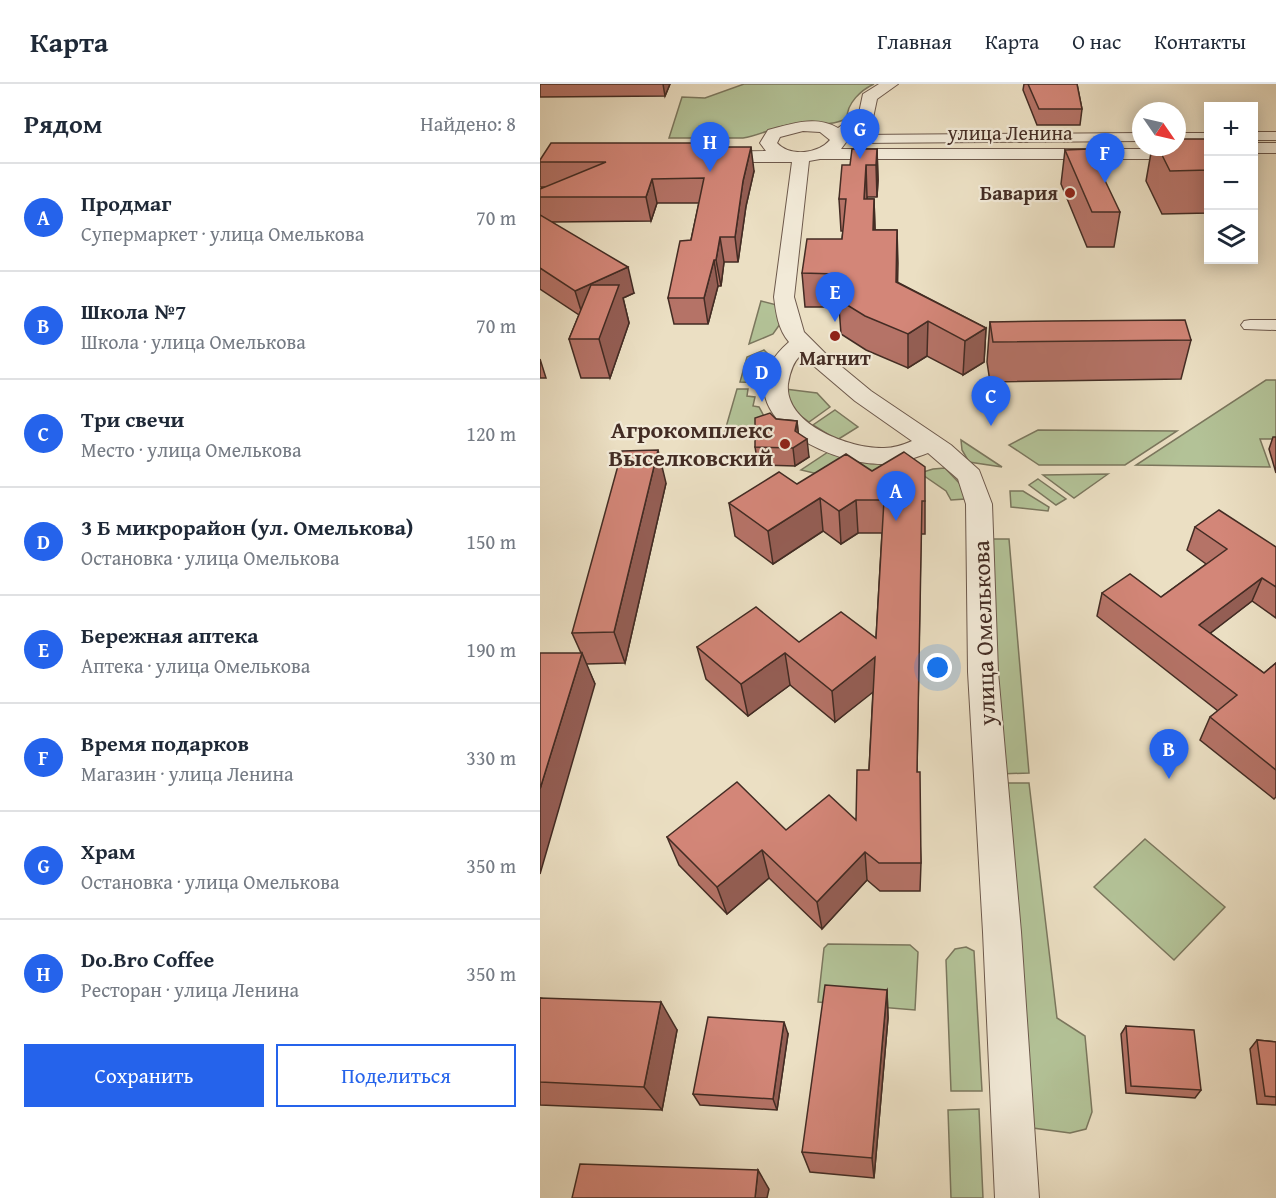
<!DOCTYPE html>
<html lang="ru">
<head>
<meta charset="utf-8">
<style>
  body { margin:0; font-family:"Gentium Book Plus",serif; background:#f2f2f3; color:#1f2937 }
  .controls { position:absolute; right:18px; top:18px; display:grid; overflow:hidden; border-radius:0px; box-shadow:0 3px 15px #0003 }
  .controls button { width:54px; height:54px; display:grid; place-items:center; padding:0; border:0; border-bottom:2px solid #e0e1e3; background:#fff; color:#1f2937; font:30px sans-serif }
  .compass { position:absolute; left:592px; top:18px; width:54px; height:54px; border-radius:50%; background:#fff; box-shadow:0 3px 15px #0003; rotate:124deg }
  .you { position:absolute; left:398px; top:584px; width:21px; height:21px; margin:-15px; border:4px solid #fff; border-radius:50%; background:#1a73e8; box-shadow:0 0 0 9px #1a73e833 }
  .badge { display:grid; place-items:center; width:39px; height:39px; border-radius:50%; background:#2563eb; color:#fff; font-size:20px; font-weight:700 }
  .pin { position:absolute; translate:-50% -50px; filter:drop-shadow(0 2px 3px #0008) }
  .pin::after { content:''; position:absolute; top:32px; width:21px; height:18px; background:inherit; clip-path:polygon(0 0,100% 0,50% 100%) }
  .list { margin:0; padding:0; list-style:none }
  h2 { display:flex; justify-content:space-between; align-items:center; height:78px; margin:0; padding:0 24px; font-size:26px }
  h2 small { font-size:20px; font-weight:400; color:#747a83 }
  .list li { display:grid; grid-template-columns:39px 1fr auto; gap:18px; align-items:center; box-sizing:border-box; height:108px; padding:0 24px; border-top:2px solid #e0e1e3 }
  .list b { display:block; font-size:22px; white-space:nowrap }
  .list p { margin:0; font-size:20px; white-space:nowrap; color:#747a83 }
  .list em { font-size:20px; font-style:normal; color:#747a83 }
  .actions { display:flex; gap:12px; padding:18px 24px }
  .actions a { flex:1; padding:14px 0; border:2px solid #2563eb; border-radius:0px; text-align:center; font-size:21px; color:#2563eb }
  .actions .main { background:#2563eb; color:#fff }
  .icon { flex:none; width:33px; height:33px; fill:none; stroke:currentColor; stroke-width:2; stroke-linecap:round; stroke-linejoin:round }
  .map { position:relative; flex:none; width:736px; height:1114px; overflow:hidden }
  header { display:flex; align-items:center; gap:36px; box-sizing:border-box; height:84px; padding:0 30px; background:#fff; border-bottom:2px solid #e0e1e3 }
  header strong { font-size:28px }
  nav { display:flex; gap:33px; margin-inline-start:auto; font-size:21px }
  main { display:flex }
  aside { flex:1; background:#fff }
  .map>svg:first-child { display:block }
</style>
</head>
<body>
<header>
<strong>Карта</strong>
<nav><a>Главная</a><a>Карта</a><a>О нас</a><a>Контакты</a></nav>
</header>
<main>
<aside>
<h2>Рядом<small>Найдено: 8</small></h2>
<ul class="list">
<li><span class="badge">A</span><div><b>Продмаг</b><p>Супермаркет · улица Омелькова</p></div><em>70 m</em></li>
<li><span class="badge">B</span><div><b>Школа №7</b><p>Школа · улица Омелькова</p></div><em>70 m</em></li>
<li><span class="badge">C</span><div><b>Три свечи</b><p>Место · улица Омелькова</p></div><em>120 m</em></li>
<li><span class="badge">D</span><div><b>3 Б микрорайон (ул. Омелькова)</b><p>Остановка · улица Омелькова</p></div><em>150 m</em></li>
<li><span class="badge">E</span><div><b>Бережная аптека</b><p>Аптека · улица Омелькова</p></div><em>190 m</em></li>
<li><span class="badge">F</span><div><b>Время подарков</b><p>Магазин · улица Ленина</p></div><em>330 m</em></li>
<li><span class="badge">G</span><div><b>Храм</b><p>Остановка · улица Омелькова</p></div><em>350 m</em></li>
<li><span class="badge">H</span><div><b>Do.Bro Coffee</b><p>Ресторан · улица Ленина</p></div><em>350 m</em></li>
</ul>
<div class="actions"><a class="main">Сохранить</a><a>Поделиться</a></div>
</aside>
<div class="map">
<svg width="736" height="1114" viewBox="0 0 736 1114">
  <rect width="100%" height="100%" fill="#ebdfc3"/>
  <filter id="stains"><feTurbulence type="fractalNoise" baseFrequency=".00333" numOctaves="4"/><feColorMatrix values="0 0 0 0 .2 0 0 0 0 .09 0 0 0 0 .02 0 0 0 .5 -.17"/></filter>
  <radialGradient id="worn" r=".72"><stop offset=".6" stop-color="#630" stop-opacity="0"/><stop offset="1" stop-color="#630" stop-opacity=".3"/></radialGradient>
  <g fill="#b3c297" stroke="#7b775e" stroke-width="1.5">
    <path d="M 204,0 L 334,0 C 321,6 307,19 307,34 C 293,43 271,39 254,40 C 236,42 221,51 203,54 L 129,54 L 142,13 L 165,14 Z"/>
    <polygon points="221,217 237,221 240,240 233,250 209,260"/>
    <polygon points="224,266 233,275 228,299 200,298 207,273"/>
    <polygon points="726,296 736,296 736,355 720,355 730,383 596,381"/>
    <polygon points="197,305 208,305 207,312 215,313 213,322 219,323 225,334 206,347 184,350"/>
    <polygon points="245,305 277,309 290,323 269,338 254,327"/>
    <polygon points="295,326 318,343 297,356 273,341"/>
    <polygon points="498,346 637,347 585,381 499,381 469,361"/>
    <polygon points="421,356 462,383 429,378 422,366"/>
    <polygon points="288,368 315,376 354,378 345,389 278,390 261,386"/>
    <polygon points="405,384 421,401 425,415 411,416 406,407 380,389 393,385"/>
    <polygon points="568,390 534,414 503,391"/>
    <polygon points="498,395 526,415 516,421 489,401"/>
    <polygon points="470,407 483,407 509,423 508,427 471,423"/>
    <polygon points="448,455 469,455 489,689 459,690"/>
    <polygon points="459,699 489,699 517,934 545,952 552,1028 546,1045 530,1049 493,1044"/>
    <polygon points="605,755 685,823 634,876 554,803"/>
    <polygon points="288,860 370,861 378,868 375,926 278,918 284,864"/>
    <polygon points="426,863 434,867 442,1007 411,1007 406,876 415,865"/>
    <polygon points="439,1025 443,1114 411,1114 408,1026"/>
  </g>
  <g fill="none" stroke-linecap="round" stroke-linejoin="round">
    <g stroke="#6d594c" stroke-width="2">
      <g id="minor">
        <rect x="714" y="48" width="22" height="8"/>
        <polygon points="601,49 601,57 318,59 311,55 318,51"/>
        <rect x="637" y="49" width="31" height="8"/>
        <polygon points="710,236 736,236 736,246 704,245 701,241 704,237"/>
      </g>
    </g>
    <g stroke="#6d594c" stroke-width="2">
      <g id="tertiary">
        <path d="M 339,0 L 358,0 L 337,15 L 333,34 L 306,54 L 307,57 L 301,65 L 668,65 L 668,75 L 280,75 L 269,77 L 254,213 L 264,248 L 285,269 L 331,307 L 411,361 L 439,386 L 452,420 L 458,588 L 481,848 L 499,1114 L 455,1114 L 443,848 L 428,588 L 426,420 L 418,395 L 388,369 C 374,374 359,380 344,380 C 283,381 175,323 249,258 C 238,245 236,229 234,213 L 252,78 L 171,78 L 165,77 L 162,73 L 165,69 L 171,68 L 226,67 L 220,59 L 228,46 C 252,40 275,31 298,44 L 319,29 L 323,10 ZM 263,47 L 280,48 L 290,56 C 278,70 250,73 237,59 L 240,53 ZM 261,271 L 315,317 L 372,357 C 363,361 354,364 344,364 C 311,365 244,341 248,300 C 250,288 253,278 261,271 Z"/>
        <rect x="714" y="59" width="22" height="10"/>
      </g>
    </g>
    <use href="#minor" fill="#f2ead8" fill-rule="evenodd"/>
    <use href="#tertiary" fill="#f2ead8" fill-rule="evenodd"/>
  </g>
  <g fill="#b57367" stroke="#432c24" stroke-width="1.5">
    <polygon points="0,0 130,0 125,12 0,13"/>
    <polygon points="484,0 537,0 542,25 540,41 497,41 483,6"/>
    <polygon points="669,55 669,129 622,130 606,97 612,63 637,63"/>
    <polygon points="183,59 183,63 214,87 206,122 198,178 184,178 181,202 178,202 168,240 134,240 128,214 151,156 159,119 117,119 111,137 12,138 94,209 83,214 89,239 70,294 41,294 29,255 39,231 0,205 0,105 6,103 0,103 0,76"/>
    <polygon points="337,65 338,96 337,113 327,113 327,115 334,115 335,146 357,146 357,198 446,244 444,278 423,291 387,272 368,284 326,266 301,250 299,223 265,223 262,189 302,155 303,147 301,147 299,115 310,81"/>
    <polygon points="525,66 580,128 574,163 547,163 521,100"/>
    <polygon points="450,238 651,256 641,295 450,298 447,278"/>
    <polygon points="0,275 6,294 0,294"/>
    <polygon points="236,335 257,337 258,349 269,373 255,382 218,381 215,363"/>
    <polygon points="733,353 736,353 736,389 729,365"/>
    <polygon points="332,387 385,417 385,450 381,450 377,688 381,779 380,807 340,807 327,796 282,845 229,794 187,830 139,781 127,753 246,746 316,736 329,686 333,607 295,638 250,601 208,632 166,595 157,563 336,554 342,449 318,449 301,460 283,447 233,480 195,452 189,419 257,400"/>
    <polygon points="126,399 85,579 46,580 55,600 32,549"/>
    <polygon points="655,443 736,463 736,534 712,517 670,549 724,589 736,579 736,713 734,715 660,656 670,633 678,627 557,532 562,509 621,513 666,480 647,466"/>
    <polygon points="347,906 348,934 334,1094 270,1088 262,1068"/>
    <polygon points="0,914 137,946 122,1026 0,1021"/>
    <polygon points="586,942 661,1006 655,1014 586,1009 581,950"/>
    <polygon points="248,950 237,1026 160,1021 153,1010"/>
    <polygon points="717,956 736,958 736,1021 717,1020 710,965"/>
  </g>
  <g fill="#945e54" stroke="#432c24" stroke-width="1.5">
    <polygon points="123,0 130,0 125,12"/>
    <polygon points="211,63 214,87 206,122 198,178 195,153 203,97"/>
    <polygon points="337,65 338,96 337,113 336,81"/>
    <polygon points="326,81 327,113 325,147 324,115"/>
    <polygon points="112,95 117,119 111,137 106,113"/>
    <polygon points="334,115 335,147 333,146"/>
    <polygon points="357,146 358,179 357,231 356,198"/>
    <polygon points="180,153 184,178 181,202 176,176"/>
    <polygon points="174,176 178,202 168,240 164,214"/>
    <polygon points="88,183 94,209 83,214 89,239 70,294 59,255 43,233 35,207"/>
    <polygon points="388,237 387,272 368,284 368,250"/>
    <polygon points="446,244 444,278 423,291 425,257"/>
    <polygon points="257,337 259,356 267,355 269,373 255,382 253,364"/>
    <polygon points="118,366 126,399 85,579 74,548"/>
    <polygon points="280,414 283,447 233,480 228,447"/>
    <polygon points="316,416 318,449 301,460 299,427"/>
    <polygon points="722,494 712,517 651,564 659,541"/>
    <polygon points="42,569 55,600 0,790 0,705"/>
    <polygon points="245,569 250,601 208,632 201,600"/>
    <polygon points="335,573 337,605 295,638 292,607"/>
    <polygon points="222,766 229,794 187,830 177,803"/>
    <polygon points="325,768 327,796 282,845 277,818"/>
    <polygon points="347,906 348,934 334,1094 332,1074"/>
    <polygon points="121,918 137,946 122,1026 104,1003"/>
    <polygon points="244,938 248,950 237,1026 233,1015"/>
    <polygon points="218,1086 229,1105 227,1114 215,1114"/>
  </g>
  <g fill="#d38678" stroke="#432c24" stroke-width="1.5">
    <polygon points="488,0 537,0 542,25 499,25"/>
    <polygon points="637,55 669,55 669,86 630,87 618,63 637,63"/>
    <polygon points="11,59 183,59 182,63 211,63 203,97 195,153 180,153 176,176 174,176 164,214 128,214 140,157 151,156 164,94 112,95 106,113 0,113 0,105 66,78 0,78 0,76"/>
    <polygon points="312,65 337,65 336,81 326,81 324,115 334,115 333,146 357,146 356,198 446,244 425,257 388,237 368,250 325,232 299,216 297,190 262,189 267,155 302,155 306,115 299,115 302,81 310,81"/>
    <polygon points="550,65 580,128 552,128 525,66"/>
    <polygon points="0,131 88,183 35,207 0,184"/>
    <polygon points="51,201 79,201 59,255 29,255"/>
    <polygon points="645,236 651,256 453,258 450,238 513,237"/>
    <polygon points="230,329 236,335 257,337 255,347 267,355 253,364 215,363 215,334"/>
    <polygon points="118,366 74,548 32,549 82,367"/>
    <polygon points="364,368 385,383 385,417 382,417 377,688 380,688 381,779 339,779 325,768 277,818 222,766 177,803 127,753 197,698 246,746 289,711 316,736 317,686 329,686 335,573 292,607 245,569 201,600 157,563 216,523 259,558 301,528 336,554 344,416 316,416 299,427 280,414 228,447 189,419 239,388 257,400 306,370 332,387"/>
    <polygon points="679,426 736,463 736,503 722,494 659,541 724,589 736,579 736,686 670,633 697,611 562,509 590,490 621,513 687,465 655,443"/>
    <polygon points="0,569 42,569 0,705"/>
    <polygon points="285,901 347,906 332,1074 262,1068"/>
    <polygon points="0,914 121,918 104,1003 0,998"/>
    <polygon points="168,933 244,938 233,1015 153,1010"/>
    <polygon points="586,942 654,946 661,1006 591,1002"/>
    <polygon points="717,956 736,958 736,1013 725,1012"/>
    <polygon points="40,1080 218,1086 215,1114 32,1114"/>
  </g>
  <g fill="#8f2418" stroke="#f2ead8" stroke-width="2">
    <circle cx="530" cy="109" r="6"/>
    <circle cx="295" cy="252" r="6"/>
    <circle cx="245" cy="360" r="6"/>
  </g>
  <g text-anchor="middle" stroke-width="4.5" stroke-linejoin="round" paint-order="stroke">
    <g font-size="20" fill="#432c24" stroke="#f2ead8">
      <text x="470" y="56">улица Ленина</text>
    </g>
    <g font-size="20" font-weight="bold" fill="#432c24" stroke="#f2ead8" text-anchor="end">
      <text x="518" y="116">Бавария</text>
      <text x="295" y="281" text-anchor="middle">Магнит</text>
    </g>
    <g font-size="24" font-weight="bold" fill="#432c24" stroke="#f2ead8" text-anchor="end">
      <text x="233" y="354">Агрокомплекс<tspan x="233" dy="28">Выселковский</tspan></text>
    </g>
    <g font-size="24" fill="#432c24" stroke="#f2ead8">
      <text transform="translate(444 549) rotate(-92)" y="8">улица Омелькова</text>
    </g>
  </g>
  <rect width="100%" height="100%" filter="url(#stains)"/>
  <rect width="100%" height="100%" fill="url(#worn)"/>
</svg>
<div class="controls">
<button>+</button>
<button>−</button>
<button><svg class="icon" aria-label="layers" viewBox="0 0 24 24"><path d="M12 4l9 5-9 5-9-5zM3 14l9 5 9-5"/></svg></button>
</div>
<svg class="compass" viewBox="-18 -18 36 36"><path d="M0-13l5 13h-10z" fill="#e53935"/><path d="M0 13l5-13h-10z" fill="#747a83"/></svg>
<div class="you"></div>
<div class="pin badge" style="left:356px;top:437px">A</div>
<div class="pin badge" style="left:629px;top:695px">B</div>
<div class="pin badge" style="left:451px;top:342px">C</div>
<div class="pin badge" style="left:222px;top:318px">D</div>
<div class="pin badge" style="left:295px;top:238px">E</div>
<div class="pin badge" style="left:565px;top:99px">F</div>
<div class="pin badge" style="left:320px;top:75px">G</div>
<div class="pin badge" style="left:170px;top:88px">H</div>
</div>
</main>
</body>
</html>
